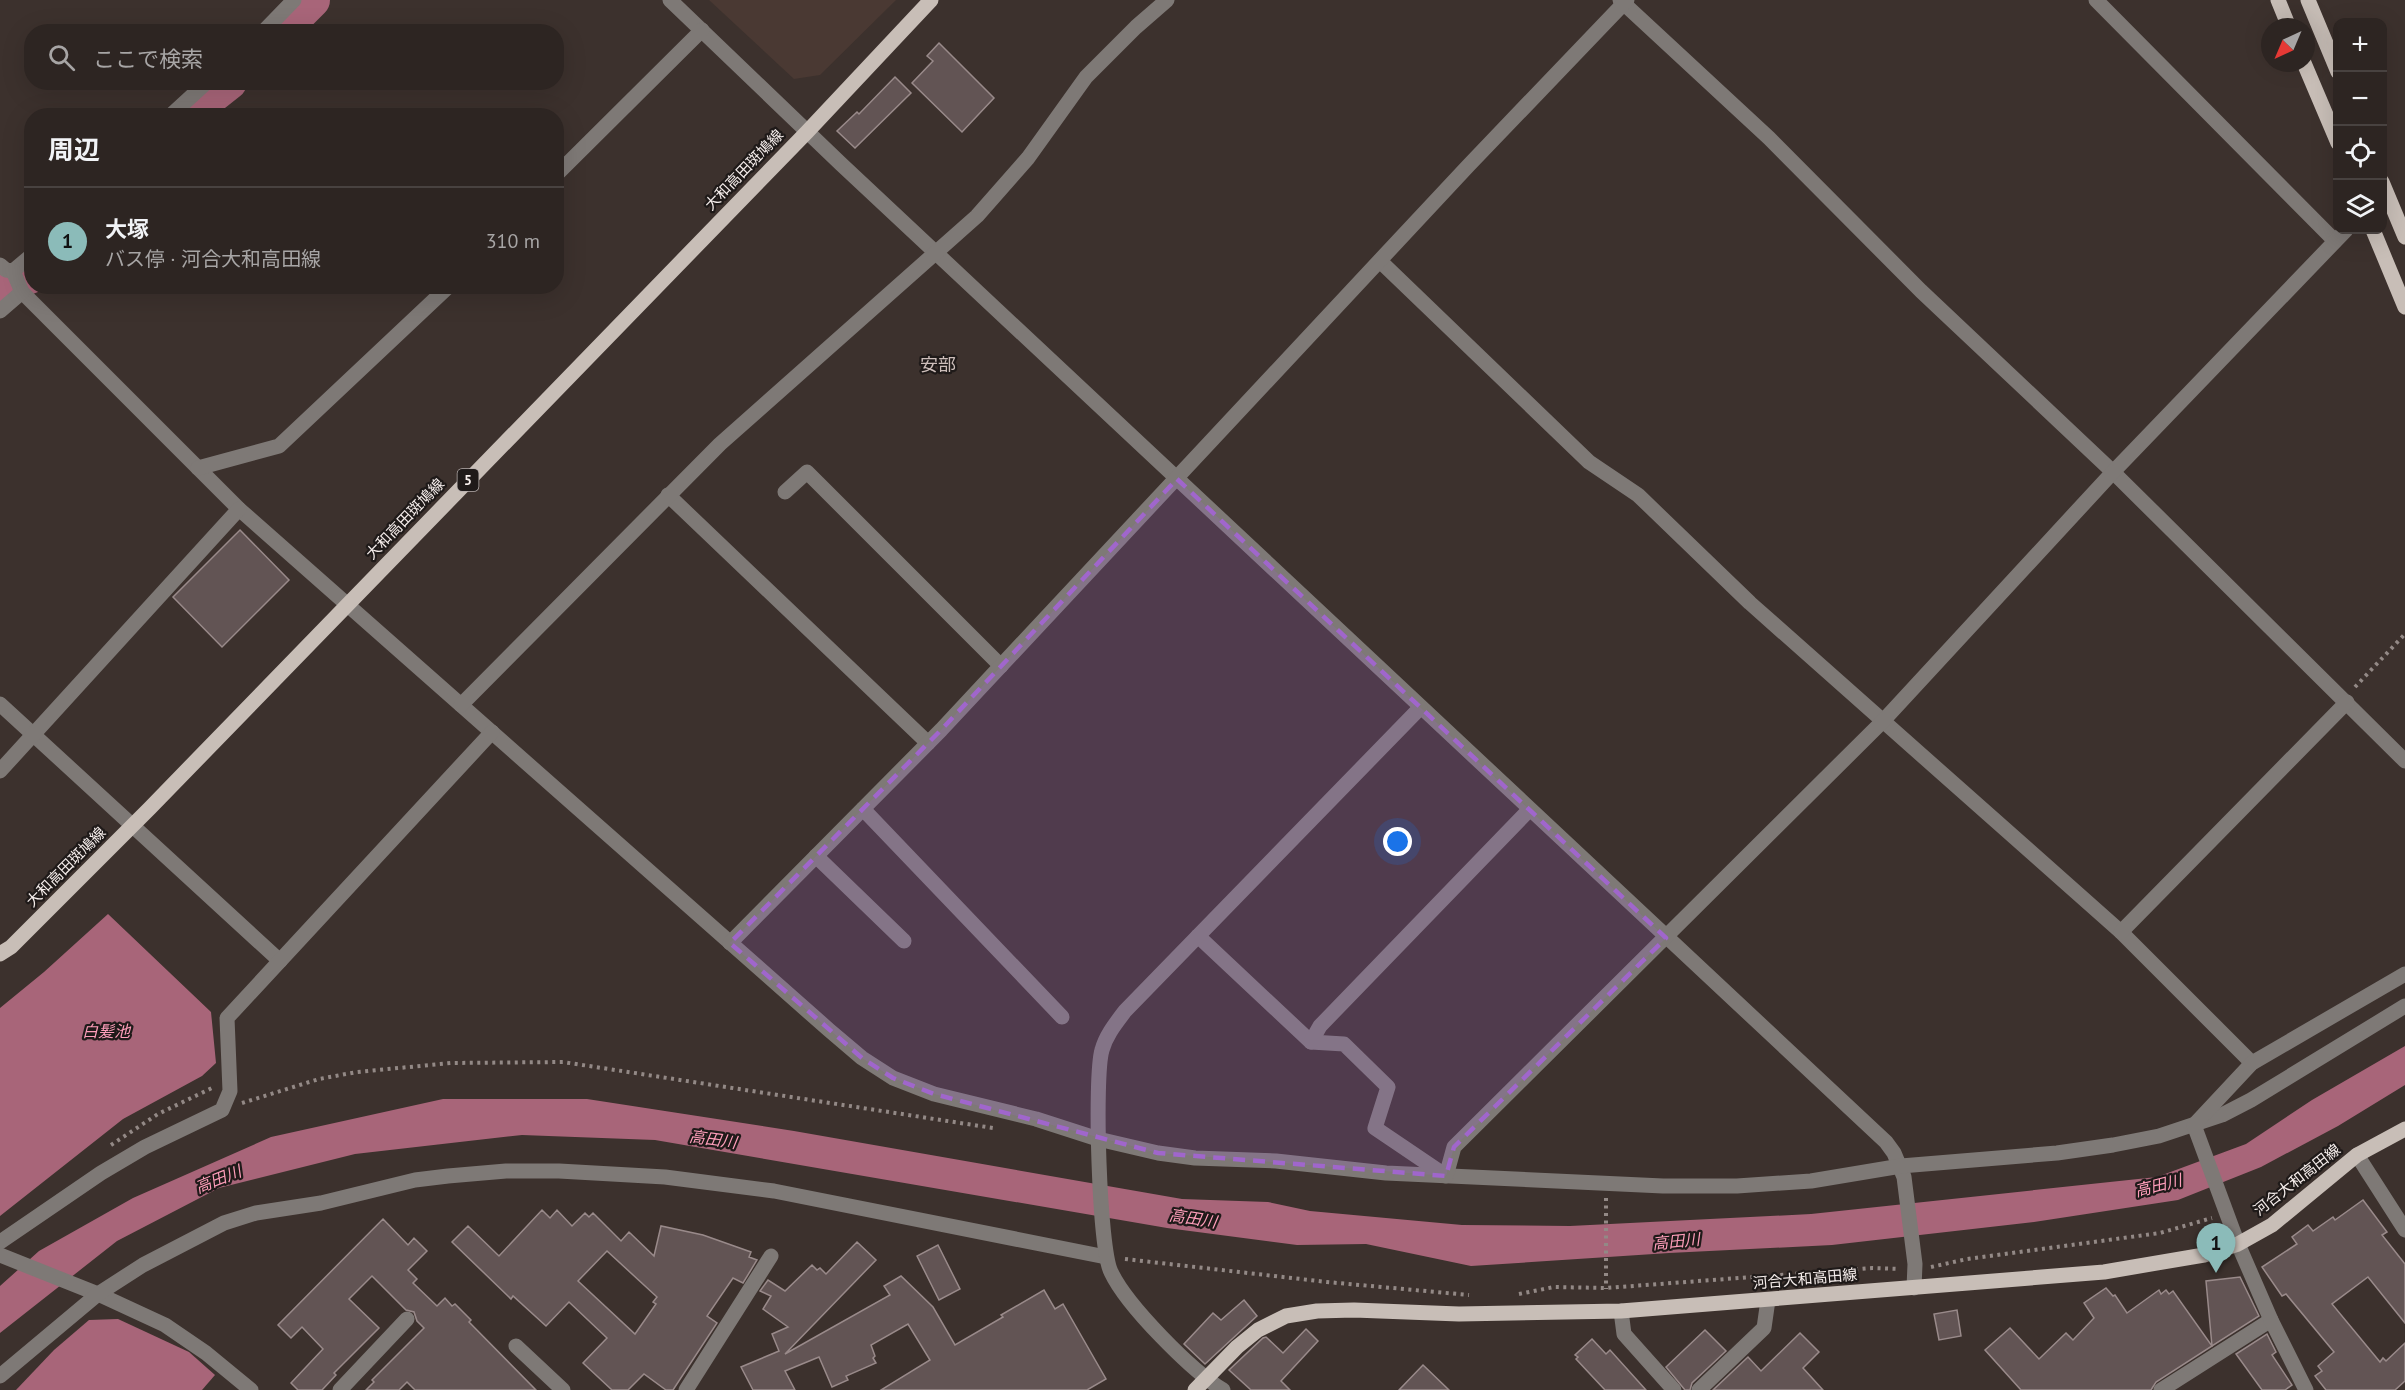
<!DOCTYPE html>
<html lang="ja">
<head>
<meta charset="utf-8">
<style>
	body { margin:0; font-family:"PT Sans","Noto Sans JP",sans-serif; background:#352d2a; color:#f1f3f6 }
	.controls { position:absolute; right:18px; top:18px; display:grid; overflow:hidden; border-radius:12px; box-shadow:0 6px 24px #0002 }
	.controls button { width:54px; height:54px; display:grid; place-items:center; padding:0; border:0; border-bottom:2px solid #484240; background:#2d2522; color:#f1f3f6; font:30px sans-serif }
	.compass { position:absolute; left:2261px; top:18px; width:54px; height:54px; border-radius:50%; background:#2d2522; box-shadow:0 6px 24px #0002; rotate:224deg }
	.you { position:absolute; left:1398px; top:842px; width:21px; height:21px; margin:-15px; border:4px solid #fff; border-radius:50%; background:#1a73e8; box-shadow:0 0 0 9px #1a73e833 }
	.badge { display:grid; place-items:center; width:39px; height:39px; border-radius:50%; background:#8bbbb9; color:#111; font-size:20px; font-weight:700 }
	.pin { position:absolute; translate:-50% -50px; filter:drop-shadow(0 2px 3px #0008) }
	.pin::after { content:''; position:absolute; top:32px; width:21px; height:18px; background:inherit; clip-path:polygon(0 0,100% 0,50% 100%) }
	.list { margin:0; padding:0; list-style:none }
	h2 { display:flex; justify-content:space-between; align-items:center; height:78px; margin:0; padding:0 24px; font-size:26px }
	h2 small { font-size:20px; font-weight:400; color:#a7a5a5 }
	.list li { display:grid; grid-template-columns:39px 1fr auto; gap:18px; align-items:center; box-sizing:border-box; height:108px; padding:0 24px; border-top:2px solid #484240 }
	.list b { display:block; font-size:22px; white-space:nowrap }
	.list p { margin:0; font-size:20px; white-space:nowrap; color:#a7a5a5 }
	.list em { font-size:20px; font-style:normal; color:#a7a5a5 }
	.icon { flex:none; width:33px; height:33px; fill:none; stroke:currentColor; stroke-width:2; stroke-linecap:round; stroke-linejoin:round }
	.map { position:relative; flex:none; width:2405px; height:1390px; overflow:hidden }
	.search { position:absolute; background:#2d2522; box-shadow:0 6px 24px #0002; left:24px; top:24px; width:540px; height:66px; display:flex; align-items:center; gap:15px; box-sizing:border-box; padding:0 21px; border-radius:24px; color:#a7a5a5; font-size:22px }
	.panel { position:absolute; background:#2d2522; box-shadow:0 6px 24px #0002; left:24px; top:108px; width:540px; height:186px; border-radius:24px }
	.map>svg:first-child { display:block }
	.built { fill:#4a3933 }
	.water { fill:#a86579 }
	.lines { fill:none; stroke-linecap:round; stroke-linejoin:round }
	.river { stroke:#a86579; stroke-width:36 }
	.building { fill:#625454; stroke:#998a8a; stroke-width:1.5; fill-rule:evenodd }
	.path { stroke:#938986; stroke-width:4; stroke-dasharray:3 4.5; stroke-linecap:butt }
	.minor { stroke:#7e7976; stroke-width:15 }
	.major { stroke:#c8beb7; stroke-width:15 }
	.marked { fill:#a066cc; fill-opacity:0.2; stroke:#a066cc; stroke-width:4.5; stroke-dasharray:12 8; stroke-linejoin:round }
	.labels { text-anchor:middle; stroke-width:4.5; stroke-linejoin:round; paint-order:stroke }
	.shield { fill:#1f1a19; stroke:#b6aead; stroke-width:1.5 }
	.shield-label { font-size:14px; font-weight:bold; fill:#f6eeec }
	.street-label { font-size:15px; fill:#f6eeec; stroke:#1f1a19 }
	.water-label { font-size:16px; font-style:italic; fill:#fe9eba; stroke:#1f1a19 }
	.quarter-label { font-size:18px; fill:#cdbeba; stroke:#1f1a19 }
</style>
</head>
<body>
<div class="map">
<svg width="2405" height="1390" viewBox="0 0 2405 1390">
	<rect width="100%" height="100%" fill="#3c312d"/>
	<path class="built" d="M709 0H896L820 75 794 79Z"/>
	<g class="water">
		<path d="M108 914 211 1012 216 1063 202 1076 123 1119 0 1216V1008L44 972Z"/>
		<path d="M2405 1046V1085L2338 1126 2261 1167 2178 1200 2034 1222 1832 1245 1669 1253 1471 1266 1366 1244 1297 1245 1167 1228 655 1140 522 1135 355 1154 219 1188 117 1241 0 1333V1286L39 1251 133 1198 271 1137 443 1099H587L794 1131 1182 1199 1268 1202 1310 1211 1462 1225 1570 1226 1811 1214 2157 1177 2246 1144 2312 1100Z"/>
		<path d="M118 1319 189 1352 215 1375 202 1390H16L54 1350 89 1320Z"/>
	</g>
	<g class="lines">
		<g class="river">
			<path d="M280 32 312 0"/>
			<path d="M186 116 229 82"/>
			<path d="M0 282 4 286 32 275"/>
		</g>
	</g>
	<g class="building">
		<path d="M939 43 994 98 962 132 912 83 933 61 927 56Z"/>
		<path d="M895 77 911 93 855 148 837 131 857 112 859 114Z"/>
		<path d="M240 530 289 580 222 647 173 597Z"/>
		<path d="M2363 1200 2387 1232 2382 1235 2405 1264V1323L2368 1277 2332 1304 2380 1362 2383 1358 2386 1361 2405 1343V1381L2395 1390H2326L2315 1376 2322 1371 2318 1366 2334 1352 2286 1294 2282 1296 2262 1267 2297 1244 2292 1237 2308 1225 2313 1231 2333 1217 2335 1220Z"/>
		<path d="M542 1210 550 1218 557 1210 572 1226 585 1213 589 1217 593 1213 621 1241 629 1232 654 1256 661 1226 703 1235 751 1252 749 1257 757 1260 743 1283 733 1278 707 1316 717 1323 673 1390H666L644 1374 628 1390H612L583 1363 607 1338 569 1302 546 1326 513 1296 511 1299 452 1242 468 1226 499 1256ZM607 1251 657 1297 653 1302 656 1304 635 1334 578 1281Z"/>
		<path d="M383 1219 408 1245 414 1238 427 1251 408 1270 417 1279 413 1283 437 1306 445 1298 452 1306 455 1304 471 1320 469 1322 536 1390H415L407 1382 399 1390H366L374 1382 372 1380 424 1328 417 1321 414 1312 406 1310 372 1276 349 1299 379 1328 334 1373 336 1375 322 1390H298L291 1383 323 1349 302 1327 291 1338 278 1325Z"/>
		<path d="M857 1242 876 1260 785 1354 890 1295 884 1286 901 1276 933 1307 955 1345 1003 1317 1001 1315 1044 1290 1055 1309 1063 1304 1106 1379 1087 1390H881L930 1360 908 1324 871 1345 875 1356 873 1358 876 1363 846 1376 848 1380 832 1387 819 1357 785 1371 795 1390H753L741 1367 779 1351 772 1334 788 1327 763 1309 771 1296 760 1291 768 1280 785 1291 812 1265 817 1270 820 1268 826 1274Z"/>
		<path d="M938 1245 960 1289 939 1300 917 1256Z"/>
		<path d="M2240 1277 2259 1316 2212 1346 2206 1281Z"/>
		<path d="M2106 1288 2113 1296 2115 1295 2127 1313 2159 1290 2161 1294 2166 1290 2169 1294 2173 1291 2212 1346 2156 1382 2151 1390H2021L1985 1350 2010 1328 2039 1359 2066 1333 2073 1340 2094 1318 2084 1303Z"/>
		<path d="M1244 1300 1257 1316 1205 1364 1184 1344 1213 1313 1221 1320Z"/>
		<path d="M1957 1310 1961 1336 1939 1340 1934 1314Z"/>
		<path d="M1306 1329 1318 1341 1281 1381 1290 1390H1251L1229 1370 1263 1338 1266 1337 1283 1353Z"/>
		<path d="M1705 1330 1726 1351 1692 1383 1690 1390H1685L1666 1367Z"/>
		<path d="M1800 1333 1819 1352 1803 1368 1823 1390H1713L1748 1357 1761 1371Z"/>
		<path d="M2267 1334 2276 1352 2272 1355 2292 1385 2285 1390H2262L2236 1354Z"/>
		<path d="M1592 1339 1606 1354 1610 1350 1646 1390H1605L1576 1359 1578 1357 1575 1355Z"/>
		<path d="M1423 1365 1449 1390H1399Z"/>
	</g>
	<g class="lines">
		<g class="path">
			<path d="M2355 687 2405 634"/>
			<path d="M242 1103 319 1079 357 1072 451 1063 563 1062 993 1128"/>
			<path d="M111 1145 158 1114 214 1087"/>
			<path d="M1606 1198V1289"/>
			<path d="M1125 1259 1327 1282 1469 1295"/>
			<path d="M1931 1267 1967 1259 2160 1233 2212 1218"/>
			<path d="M1519 1294 1554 1287 1606 1288 1872 1268 1900 1269"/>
		</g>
		<g class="minor">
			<path d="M670 0 841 164 1886 1142 1894 1153 1904 1177 1915 1264 1914 1288"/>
			<path d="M1620 0 1769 138 1921 291 2113 472 2405 761"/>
			<path d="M2096 0 2335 241"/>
			<path d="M263 32 294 0"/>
			<path d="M170 116 207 82"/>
			<path d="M556 175 702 30"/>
			<path d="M1380 261 1589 462 1638 495 1750 603 2121 932 2252 1063"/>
			<path d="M0 265 6 270 13 271 32 255"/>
			<path d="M13 271 22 292 239 509 829 1030 862 1058 893 1078 934 1094 1036 1119 1098 1139 1158 1153 1195 1158 1276 1161 1386 1173 1663 1186H1737L1811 1181 1901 1166 2057 1153 2113 1145 2159 1136 2222 1115 2251 1100 2405 1006"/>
			<path d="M0 311 22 292"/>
			<path d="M198 468 279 446 449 286"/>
			<path d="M785 492 807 472 1001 666"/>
			<path d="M668 495 928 743"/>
			<path d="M0 704 280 961"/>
			<path d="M461 705 720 444 977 216 1028 158 1086 77 1136 27 1167 0"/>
			<path d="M0 771 239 509"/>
			<path d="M863 809 1062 1017"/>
			<path d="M816 856 904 941"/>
			<path d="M2121 932 2347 702"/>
			<path d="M1198 936 1311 1042 1344 1044 1388 1087 1375 1128 1446 1176 1454 1147 1883 721 2113 472 2346 230"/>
			<path d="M730 943 941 730 1468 166 1627 0"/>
			<path d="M1311 1042 1320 1026 1529 810"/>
			<path d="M2357 1155 2405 1230"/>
			<path d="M0 1242 101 1173 145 1147 222 1110 230 1091 227 1018 492 732"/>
			<path d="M0 1255 98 1294 165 1325 206 1353 251 1390"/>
			<path d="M1621 1311 1624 1334 1674 1390"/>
			<path d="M516 1346 563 1390"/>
			<path d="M0 1376 98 1294 143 1265 224 1223 256 1213 321 1203 415 1180 448 1176 506 1171H559L665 1177 774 1191 1106 1257"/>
			<path d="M340 1390 407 1319"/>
			<path d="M686 1390 771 1256"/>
			<path d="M1223 1390C1192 1371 1127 1306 1111 1272 1099 1248 1094 1077 1102 1050 1106 1035 1116 1023 1125 1011L1420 708"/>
			<path d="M1699 1390 1764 1328 1768 1300"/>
			<path d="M2161 1390 2271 1320"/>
			<path d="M2306 1390 2271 1320 2238 1244 2194 1125 2252 1063 2405 974"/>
		</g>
		<g class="major">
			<path d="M2278 0 2289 27"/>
			<path d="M2308 0 2338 72"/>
			<path d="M2304 63 2338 143"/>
			<path d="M2382 182 2405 237"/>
			<path d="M2373 230 2405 307"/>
			<path d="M0 954 11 947 150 808 807 132 931 0"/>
			<path d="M1195 1390 1237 1347 1258 1330 1286 1316 1317 1311 1354 1310 1459 1314 1621 1311 2104 1272 2204 1255 2238 1244 2272 1225 2357 1155 2405 1129"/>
		</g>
	</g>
	<path class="marked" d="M1177 479 1666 938 1454 1147 1446 1176 1158 1153 934 1094 893 1078 862 1058 730 943 941 730Z"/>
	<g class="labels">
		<rect class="shield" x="457.5" y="469" width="21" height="22" rx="4.5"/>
		<g class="shield-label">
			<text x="468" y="485">5</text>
		</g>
		<g class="street-label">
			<text transform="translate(744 170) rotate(-46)" y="5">大和高田斑鳩線</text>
			<text transform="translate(405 519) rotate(-46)" y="5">大和高田斑鳩線</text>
			<text transform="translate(66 867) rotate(-45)" y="5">大和高田斑鳩線</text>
			<text transform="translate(2297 1180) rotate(-38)" y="5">河合大和高田線</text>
			<text transform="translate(1805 1279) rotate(-5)" y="5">河合大和高田線</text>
		</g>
		<g class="water-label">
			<text x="106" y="1037">白髪池</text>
			<text transform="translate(713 1139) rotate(8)" y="6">高田川</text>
			<text transform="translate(218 1179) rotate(-22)" y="6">高田川</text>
			<text transform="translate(2158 1185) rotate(-14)" y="6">高田川</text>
			<text transform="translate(1193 1218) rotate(9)" y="6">高田川</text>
			<text transform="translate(1676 1241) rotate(-6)" y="6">高田川</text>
		</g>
		<g class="quarter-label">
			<text x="938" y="371">安部</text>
		</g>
	</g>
</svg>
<div class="controls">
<button>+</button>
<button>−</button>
<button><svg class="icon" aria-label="locate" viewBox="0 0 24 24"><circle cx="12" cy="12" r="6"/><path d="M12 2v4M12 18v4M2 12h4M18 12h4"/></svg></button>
<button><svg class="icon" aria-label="layers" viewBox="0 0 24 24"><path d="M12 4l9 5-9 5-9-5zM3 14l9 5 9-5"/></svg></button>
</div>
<svg class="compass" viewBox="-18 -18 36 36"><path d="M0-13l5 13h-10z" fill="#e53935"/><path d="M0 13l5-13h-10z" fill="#a7a5a5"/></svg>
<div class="you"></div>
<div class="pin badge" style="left:2216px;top:1273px">1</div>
<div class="search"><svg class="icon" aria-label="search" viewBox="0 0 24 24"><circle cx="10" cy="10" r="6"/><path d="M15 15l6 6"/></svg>ここで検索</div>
<section class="panel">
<h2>周辺<small></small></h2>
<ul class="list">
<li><span class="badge">1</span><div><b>大塚</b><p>バス停 · 河合大和高田線</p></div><em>310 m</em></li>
</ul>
</section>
</div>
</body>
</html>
